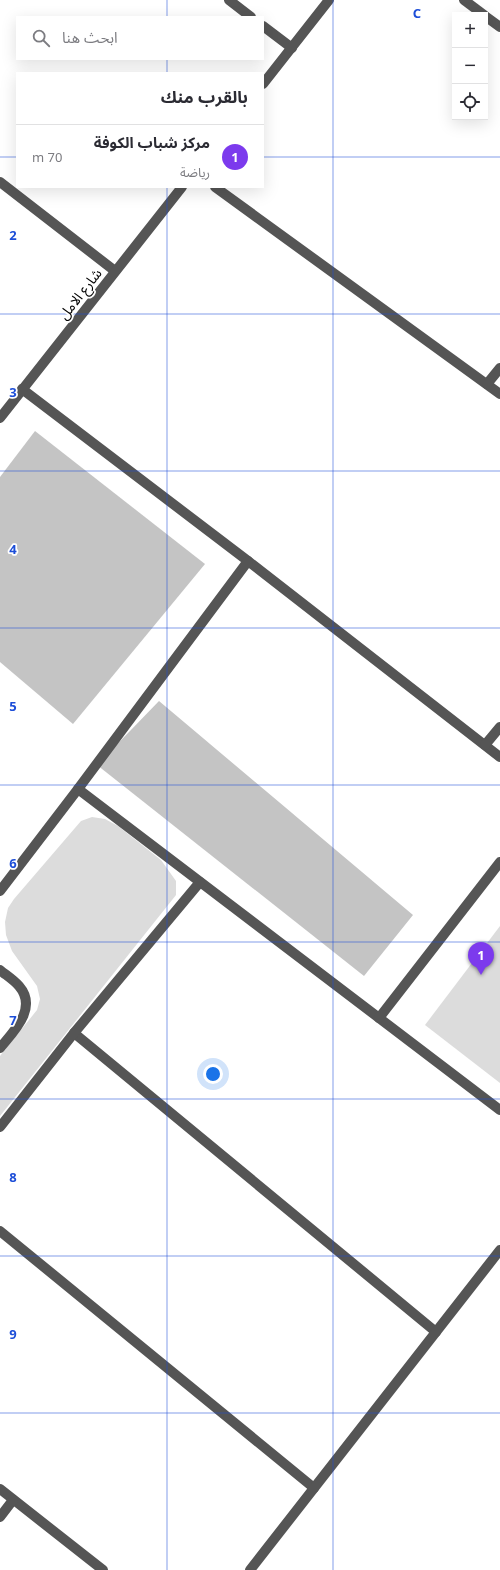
<!DOCTYPE html>
<html lang="ar">
<head>
<meta charset="utf-8">
<style>
	body { margin:0; font-family:"Noto Sans","Noto Sans Arabic",sans-serif; background:#f7f7f7; color:#2b2b33; direction:rtl }
	.controls { position:absolute; right:12px; top:12px; display:grid; overflow:hidden; border-radius:0px; box-shadow:0 4px 16px #0002 }
	.controls button { width:36px; height:36px; display:grid; place-items:center; padding:0; border:0; border-bottom:1px solid #e1e1e2; background:#fff; color:#2b2b33; font:20px sans-serif }
	.you { position:absolute; left:213px; top:1074px; width:14px; height:14px; margin:-10px; border:3px solid #fff; border-radius:50%; background:#1a73e8; box-shadow:0 0 0 6px #1a73e833 }
	.badge { display:grid; place-items:center; width:26px; height:26px; border-radius:50%; background:#7c3aed; color:#fff; font-size:13px; font-weight:700 }
	.pin { position:absolute; translate:-50% -33px; filter:drop-shadow(0 1px 2px #0008) }
	.pin::after { content:''; position:absolute; top:21px; width:14px; height:12px; background:inherit; clip-path:polygon(0 0,100% 0,50% 100%) }
	.list { margin:0; padding:0; list-style:none }
	h2 { display:flex; justify-content:space-between; align-items:center; height:52px; margin:0; padding:0 16px; font-size:17px }
	h2 small { font-size:13px; font-weight:400; color:#7c7c81 }
	.list li { display:grid; grid-template-columns:26px 1fr auto; gap:12px; align-items:center; box-sizing:border-box; height:64px; padding:0 16px; border-top:1px solid #e1e1e2 }
	.list b { display:block; font-size:15px; white-space:nowrap }
	.list p { margin:0; font-size:13px; white-space:nowrap; color:#7c7c81 }
	.list em { font-size:13px; font-style:normal; color:#7c7c81 }
	.icon { flex:none; width:22px; height:22px; fill:none; stroke:currentColor; stroke-width:2; stroke-linecap:round; stroke-linejoin:round }
	.map { position:relative; flex:none; width:500px; height:1570px; overflow:hidden; direction:ltr }
	.search { position:absolute; background:#fff; box-shadow:0 4px 16px #0002; left:16px; top:16px; width:248px; height:44px; display:flex; align-items:center; gap:10px; box-sizing:border-box; padding:0 14px; border-radius:0px; color:#7c7c81; font-size:15px }
	.panel { position:absolute; background:#fff; box-shadow:0 4px 16px #0002; left:16px; top:72px; width:248px; height:116px; border-radius:0px; direction:rtl }
	.map>svg:first-child { display:block }
	.green { fill:#dcdcdc }
	.building { fill:#c4c4c4 }
	.lines { fill:none; stroke-linecap:round; stroke-linejoin:round }
	.minor { stroke:#555; stroke-width:10 }
	.grid { fill:none; stroke:#1d4ed8; stroke-width:1; stroke-opacity:0.55 }
	.labels { text-anchor:middle; stroke-width:3.5; stroke-linejoin:round; paint-order:stroke }
	.street-label { font-size:14px; fill:#000; stroke:#fff }
	.grid-label { font-size:13px; text-anchor:middle; font-weight:bold; fill:#1d4ed8; stroke:#fff; stroke-width:3.5; stroke-linejoin:round; paint-order:stroke }
</style>
</head>
<body>
<div class="map">
<svg width="500" height="1570" viewBox="0 0 500 1570">
	<rect width="100%" height="100%" fill="#fff"/>
	<g class="green">
		<path d="M92 817 105 819 118 826 161 860 176 881V895L0 1116V1056L37 1010 40 999 37 986 12 951 6 935 5 922 8 908 14 899 81 821Z"/>
		<path d="M500 926V1083L425 1025Z"/>
	</g>
	<g class="building">
		<path d="M35 431 205 564 73 724 0 662V477Z"/>
		<path d="M159 701 413 915 364 976 97 765Z"/>
	</g>
	<g class="lines">
		<g class="minor">
			<path d="M229 0 251 17"/>
			<path d="M464 0 484 15"/>
			<path d="M485 16 500 27"/>
			<path d="M263 26 292 48"/>
			<path d="M263 84 329 0"/>
			<path d="M0 182 115 271"/>
			<path d="M215 187 500 394"/>
			<path d="M487 384 500 368"/>
			<path d="M22 389 248 561 500 757"/>
			<path d="M0 418 182 187"/>
			<path d="M485 745 500 727"/>
			<path d="M78 789 248 561"/>
			<path d="M0 891 78 789 500 1110"/>
			<path d="M0 970C6 975 14 980 19 986 38 1008 14 1031 0 1048"/>
			<path d="M379 1018 500 862"/>
			<path d="M74 1033 436 1332"/>
			<path d="M0 1127 74 1033 200 882"/>
			<path d="M0 1231 314 1488"/>
			<path d="M0 1489 103 1570"/>
			<path d="M0 1517 13 1500"/>
			<path d="M250 1570 500 1250"/>
		</g>
	</g>
	<path class="grid" d="M167 0V17M333 0V1570M167 59V73M0 157H17M263 157H500M167 187V1570M0 314H500M0 471H500M0 628H500M0 785H500M0 942H500M0 1099H500M0 1256H500M0 1413H500"/>
	<g class="labels">
		<g class="street-label">
			<text transform="translate(80 294) rotate(-52)" y="5">شارع الامل</text>
		</g>
	</g>
	<g class="grid-label">
		<text x="417" y="18">C</text>
		<text x="13" y="240">2</text>
		<text x="13" y="397">3</text>
		<text x="13" y="554">4</text>
		<text x="13" y="711">5</text>
		<text x="13" y="868">6</text>
		<text x="13" y="1025">7</text>
		<text x="13" y="1182">8</text>
		<text x="13" y="1339">9</text>
	</g>
</svg>
<div class="controls">
<button>+</button>
<button>−</button>
<button><svg class="icon" aria-label="locate" viewBox="0 0 24 24"><circle cx="12" cy="12" r="6"/><path d="M12 2v4M12 18v4M2 12h4M18 12h4"/></svg></button>
</div>
<div class="you"></div>
<div class="pin badge" style="left:481px;top:975px">1</div>
<div class="search"><svg class="icon" aria-label="search" viewBox="0 0 24 24"><circle cx="10" cy="10" r="6"/><path d="M15 15l6 6"/></svg>ابحث هنا</div>
<section class="panel">
<h2>بالقرب منك<small></small></h2>
<ul class="list">
<li><span class="badge">1</span><div><b>مركز شباب الكوفة</b><p>رياضة</p></div><em>70 m</em></li>
</ul>
</section>
</div>
</body>
</html>
